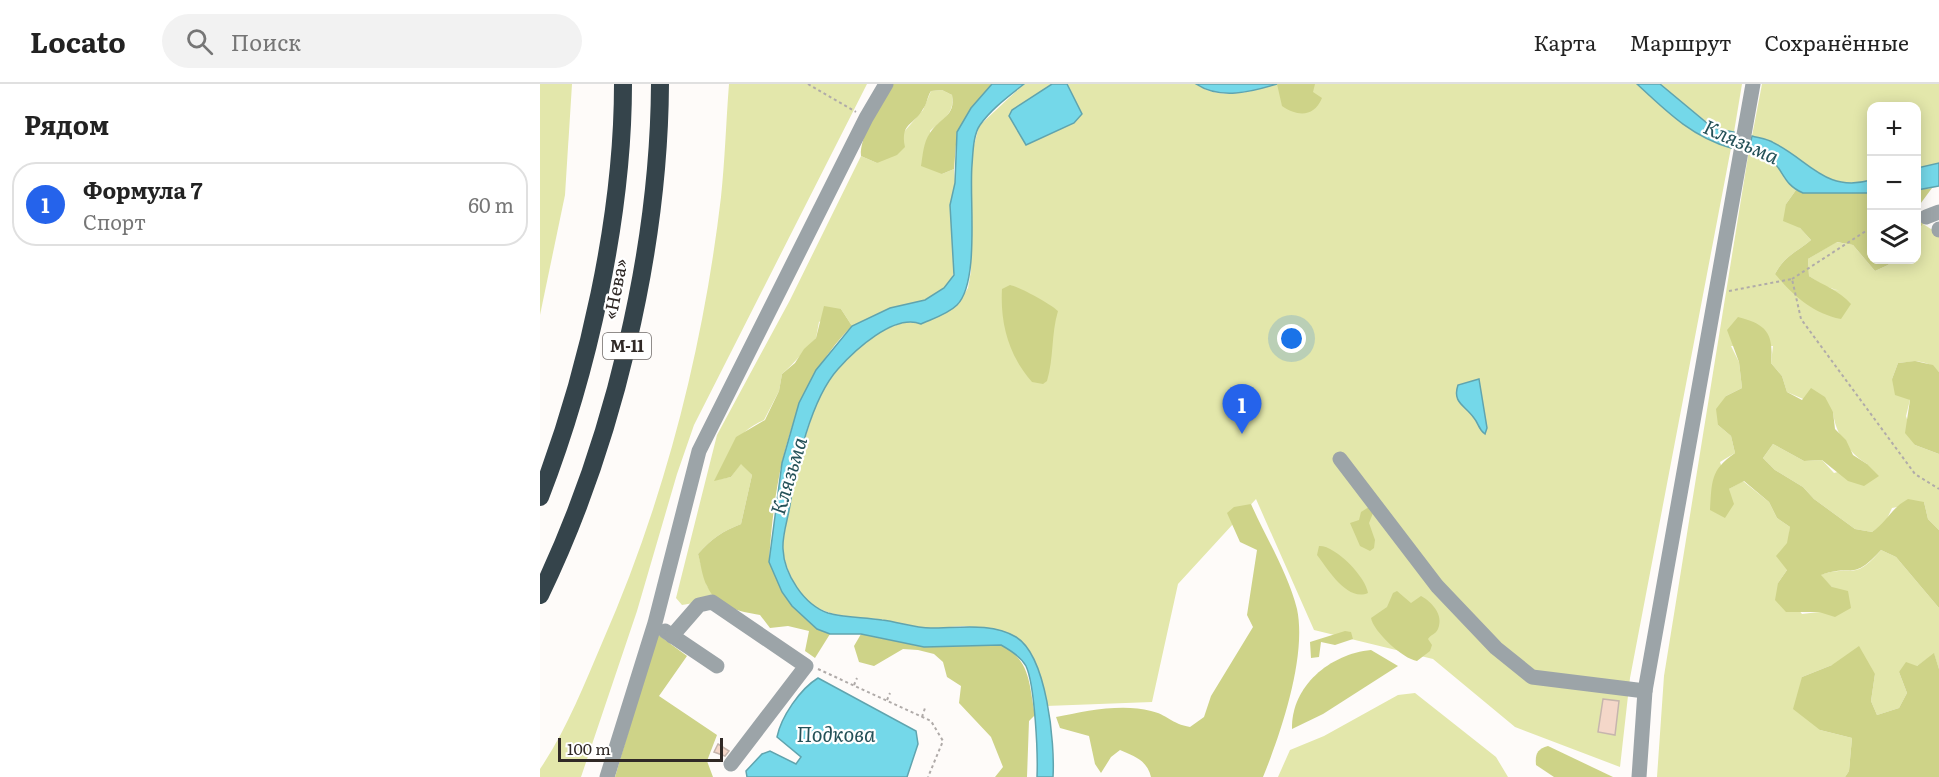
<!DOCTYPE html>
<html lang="ru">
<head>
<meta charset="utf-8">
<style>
	body { margin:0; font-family:Literata,serif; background:#f2f2f2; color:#222 }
	.controls { position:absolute; right:18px; top:18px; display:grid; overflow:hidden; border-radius:12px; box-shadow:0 3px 15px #0003 }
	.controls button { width:54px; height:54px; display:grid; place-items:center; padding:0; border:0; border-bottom:2px solid #e0e0e0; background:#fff; color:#222; font:30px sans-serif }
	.scale { position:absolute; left:18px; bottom:15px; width:165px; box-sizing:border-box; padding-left:6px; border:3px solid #302926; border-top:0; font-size:16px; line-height:21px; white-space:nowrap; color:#302926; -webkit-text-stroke:4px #fff; paint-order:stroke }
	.you { position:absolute; left:752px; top:255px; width:21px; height:21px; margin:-15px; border:4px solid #fff; border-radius:50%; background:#1a73e8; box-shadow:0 0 0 9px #1a73e833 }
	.badge { display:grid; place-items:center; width:39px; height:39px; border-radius:50%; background:#2563eb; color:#fff; font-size:20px; font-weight:700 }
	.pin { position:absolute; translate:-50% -50px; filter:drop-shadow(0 2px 3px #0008) }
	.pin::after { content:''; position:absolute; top:32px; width:21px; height:18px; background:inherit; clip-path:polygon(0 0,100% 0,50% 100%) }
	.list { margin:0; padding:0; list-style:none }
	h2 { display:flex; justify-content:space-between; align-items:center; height:78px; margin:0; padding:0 24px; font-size:26px }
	h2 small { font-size:20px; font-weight:400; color:#767676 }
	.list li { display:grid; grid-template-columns:39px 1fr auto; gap:18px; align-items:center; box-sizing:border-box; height:84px; margin:0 12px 12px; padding:0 12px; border:2px solid #e0e0e0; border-radius:24px }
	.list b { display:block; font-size:22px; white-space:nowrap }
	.list p { margin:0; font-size:20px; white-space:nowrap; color:#767676 }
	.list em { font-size:20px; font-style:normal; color:#767676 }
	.icon { flex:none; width:33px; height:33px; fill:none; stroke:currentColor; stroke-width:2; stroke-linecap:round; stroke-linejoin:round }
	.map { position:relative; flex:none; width:1399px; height:693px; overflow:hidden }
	header { display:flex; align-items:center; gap:36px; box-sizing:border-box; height:84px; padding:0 30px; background:#fff; border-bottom:2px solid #e0e0e0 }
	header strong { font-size:28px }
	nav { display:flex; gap:33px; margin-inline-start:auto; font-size:21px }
	.search { width:420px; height:54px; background:#f2f2f2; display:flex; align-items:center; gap:15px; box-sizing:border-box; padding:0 21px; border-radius:33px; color:#767676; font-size:22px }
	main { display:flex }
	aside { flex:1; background:#fff }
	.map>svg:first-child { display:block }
	.green { fill:#e3e7ab }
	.forest { fill:#ced388 }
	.water { fill:#74d8e9; stroke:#60a4ae; stroke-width:1.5 }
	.building { fill:#f4d7c9; stroke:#c6b5ad; stroke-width:1.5 }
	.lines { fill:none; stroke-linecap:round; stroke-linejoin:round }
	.path { stroke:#b0aba9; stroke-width:2; stroke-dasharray:3 3; stroke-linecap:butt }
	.minor { stroke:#9ca4a8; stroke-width:15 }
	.highway { stroke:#35444b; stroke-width:18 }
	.labels { text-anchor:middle; stroke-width:4.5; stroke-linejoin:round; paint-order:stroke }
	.shield { fill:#fff; stroke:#6e6967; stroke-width:1.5 }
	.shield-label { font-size:16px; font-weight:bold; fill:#302926 }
	.street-label { font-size:18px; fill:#302926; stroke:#fff }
	.water-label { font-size:20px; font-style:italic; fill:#245158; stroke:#fff }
</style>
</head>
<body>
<header>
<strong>Locato</strong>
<div class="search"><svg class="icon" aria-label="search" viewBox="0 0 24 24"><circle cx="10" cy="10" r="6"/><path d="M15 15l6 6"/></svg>Поиск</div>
<nav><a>Карта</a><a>Маршрут</a><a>Сохранённые</a></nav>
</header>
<main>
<aside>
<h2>Рядом<small></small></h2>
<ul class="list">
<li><span class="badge">1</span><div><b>Формула 7</b><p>Спорт</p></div><em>60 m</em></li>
</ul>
</aside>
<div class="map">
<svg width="1399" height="693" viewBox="0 0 1399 693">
	<rect width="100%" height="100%" fill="#fefbf9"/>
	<g class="green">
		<path d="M0 0H32L25 111 0 231Z"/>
		<path d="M189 0H327L154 341 137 390 97 527 41 693H0V685C26 647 44 601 62 559 124 418 163 266 181 113 185 76 186 38 189 0Z"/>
		<path d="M484 0H656C680 17 710 8 737 0H1097C1126 27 1152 53 1191 64L1090 594 1080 683 975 643 893 575 774 546 716 415 638 500 612 618 506 622 501 597 461 546C449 545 436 543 424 542 409 542 394 546 379 544 367 542 355 538 344 536 319 532 295 535 273 521 258 510 245 485 243 466 241 437 269 330 284 304 299 279 350 228 381 240L417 221 428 204 431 187 429 106 433 65 439 42Z"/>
		<path d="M1120 0H1202L1194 48 1174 44Z"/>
		<path d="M1222 0H1399V79L1377 84 1376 22H1332L1331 96C1285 109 1269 76 1234 59 1228 55 1219 54 1212 52Z"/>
		<path d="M402 6 412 11C415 30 403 35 390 47L402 90 414 85 415 99 410 121 415 185 411 196 404 204 385 216 350 224 312 242 301 225 279 238 276 254C264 266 255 279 242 290L239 307 224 336C191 351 192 369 175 396L191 393 201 379 212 391 201 440C183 447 171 455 158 470L167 502 177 515 142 521 136 514 177 351 250 216 321 72 337 79 383 26 391 7Z"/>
		<path d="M1209 66 1238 79 1244 94 1256 106 1246 120 1260 144 1271 156C1256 169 1245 171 1235 190L1300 207 1284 202 1269 192 1268 175 1296 158 1313 161 1335 187 1348 181 1353 176H1376L1377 148 1383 140 1399 150V288C1388 275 1374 277 1358 279L1352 295 1370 316 1366 332 1375 361 1399 370V446L1388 435 1384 418 1352 424 1345 439 1332 448 1315 445 1274 415 1263 403 1235 386 1223 374 1233 360 1264 377 1282 376 1294 389 1327 380C1309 369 1295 349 1293 328L1247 308 1242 292 1231 279 1233 262H1191L1199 278 1202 304 1186 312 1178 341 1191 352 1195 369 1180 378 1189 405 1203 397 1229 418 1237 434 1250 443 1247 486 1238 499 1262 530 1279 528 1292 503 1280 491C1312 480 1313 499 1341 466L1356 473 1399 524V585L1394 570 1377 582 1359 588 1367 609 1359 624 1337 631 1331 617 1335 590 1292 581 1262 593 1280 646 1312 654 1309 687 1305 693H1117L1124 592Z"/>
		<path d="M875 609 956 673 968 693H738L750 666 784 652 858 611Z"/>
	</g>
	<g class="forest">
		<path d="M352 0H452L417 48 414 85 402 90 381 82C383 71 383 59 390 49 400 33 416 33 412 11L402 6 391 7C387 13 387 20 383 25 374 42 360 38 365 63L357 71 337 79 321 72C319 52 342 18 352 0Z"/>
		<path d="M737 0H775L773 8 782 14C774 33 758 33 742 22Z"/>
		<path d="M1392 104 1378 123 1383 140 1377 148V106Z"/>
		<path d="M1256 106 1263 109H1331L1332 176H1353L1348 181 1335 187 1313 161 1297 158 1268 175 1269 192C1284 202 1299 206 1311 220L1301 235C1272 229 1254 212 1235 190 1245 171 1256 169 1271 156L1260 144 1243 137 1246 120Z"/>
		<path d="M470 201C480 203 511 220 518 227 511 250 514 274 507 297L503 300 492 298C469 272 460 240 462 205Z"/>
		<path d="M284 222 301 225 312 242C250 303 234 395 229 478L277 545 290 550 275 574 265 567 269 547 248 542 230 544 220 531C199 527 177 524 167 502 162 493 161 480 158 470 171 455 183 447 201 440L212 391 201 380 191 393 174 397 196 353 225 336 239 307 242 290 255 279 264 265 276 254Z"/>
		<path d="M1198 233C1226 240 1234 249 1231 279L1242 292 1247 308 1262 316 1271 304 1285 313 1293 328 1295 345 1306 356 1313 371 1327 380 1339 392 1324 402 1308 397 1282 376 1264 377 1233 360 1223 374 1235 386 1263 403 1274 415 1315 445 1332 448C1348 437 1350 425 1368 415L1384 418 1388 435 1399 446V524L1356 473 1341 466C1311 499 1313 479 1281 491L1292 503 1308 507 1311 524 1295 533 1279 528H1246L1235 516 1238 499 1247 486 1236 472 1247 459 1250 443 1237 434 1229 418 1204 397 1189 405 1194 420 1185 434 1170 426C1172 398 1170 386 1195 369L1191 352 1178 341 1176 325 1186 312 1202 304 1199 278 1187 246Z"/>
		<path d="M1375 277 1393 281 1399 288V370L1375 361 1365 349 1370 316 1355 311 1352 295 1358 279Z"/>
		<path d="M711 420C726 454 748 489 757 525 767 572 741 649 723 693H611C607 676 594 672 580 666L571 673 561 689 555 680 549 652 520 644 516 633C545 627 582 619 611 627 626 630 632 640 650 643L664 633 671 612 713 543 707 531 717 466 700 458 687 429 694 423Z"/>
		<path d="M829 423 833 429 829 439 835 456 834 464 830 467 820 462 810 439 819 436 821 428Z"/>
		<path d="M779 462C795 461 826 493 828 509 807 518 788 485 777 471Z"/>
		<path d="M857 507 871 519 881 512C892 518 904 531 898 545 895 551 891 550 888 555L892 561 890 567 877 577C863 575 833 547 831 534L847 523 853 509Z"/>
		<path d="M805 547 811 548 813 555 795 561 781 558 779 573 771 574 770 558Z"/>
		<path d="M117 550 147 572 119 612 177 651 167 677 173 693H75Z"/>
		<path d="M321 550 384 563 462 561C491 577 489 601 495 631L489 637 487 693H455L463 683 451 653 419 619 421 602 407 593 403 578 394 570 378 566 363 565 334 582 319 578 314 562Z"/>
		<path d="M1319 562 1335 590 1331 617 1337 631 1359 624 1367 609 1359 588 1366 578 1377 582 1394 569 1399 585V693H1305L1309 687 1312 654 1280 646 1253 625 1262 593 1292 581Z"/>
		<path d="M831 566 858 582 783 630 752 645C751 602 790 570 831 566Z"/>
		<path d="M1008 662 1073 693H1014L996 681C995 670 997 665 1008 662Z"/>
	</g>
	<g class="water">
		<path d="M452 0H484C469 12 451 25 440 41 433 51 433 69 432 81 429 115 440 198 417 221 408 230 392 235 381 240 354 229 314 267 298 285 271 315 256 381 250 421 248 435 242 451 243 465 244 490 264 521 288 529 306 534 324 533 342 536 359 538 374 544 391 544 418 544 452 538 476 553 507 572 515 659 513 693H497C498 670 495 601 486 582 481 573 470 566 461 561L384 563 321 550H290L277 545 252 522 242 508 229 478 242 379 259 319 276 286 312 242 350 224 385 216 404 204 414 191 410 121 415 99 417 48 431 24Z"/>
		<path d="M512 0H527L542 30 534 39 486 61 469 32 472 26Z"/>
		<path d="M656 0H737C711 8 680 16 656 0Z"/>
		<path d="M1097 0H1120L1173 44 1194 48 1191 64C1152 53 1126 27 1097 0Z"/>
		<path d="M1212 52C1219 54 1228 55 1234 59 1269 76 1285 109 1331 96V109H1263C1235 97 1248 75 1209 66Z"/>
		<path d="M1399 79V102L1377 106V84Z"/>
		<path d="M939 295 947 344 945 350C938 345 939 340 934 334 925 321 912 319 918 301Z"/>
		<path d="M278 594 376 647 378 660 367 693H207L206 687 222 670 230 667 256 680 261 673 237 653C241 633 260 605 278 594Z"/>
	</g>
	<g class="building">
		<path d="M1063 615 1079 617 1075 651 1058 648Z"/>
		<path d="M178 660 189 667 185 672 174 668Z"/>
	</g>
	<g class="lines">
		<g class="path">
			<path d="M268 0 316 28"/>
			<path d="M1252 195 1332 143"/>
			<path d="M1189 207 1252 195 1261 235 1375 390 1399 405"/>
			<path d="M278 585 391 637 403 657 388 693"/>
			<path d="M314 601 317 594"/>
			<path d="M347 616 350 609"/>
			<path d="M382 633 385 624"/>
		</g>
		<g class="minor">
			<path d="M1386 133 1399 128"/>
			<path d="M1399 145V146"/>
			<path d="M800 375 897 502 956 564 992 593 1105 607"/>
			<path d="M125 547 177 582"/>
			<path d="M132 552 159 521 172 518 266 582 191 680"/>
			<path d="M67 693 115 539 159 367 326 34 346 0"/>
			<path d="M1099 693 1105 607 1213 0"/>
		</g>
		<g class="highway">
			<path d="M0 413C48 289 83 133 83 0"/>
			<path d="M0 511C73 360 119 167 120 0"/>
		</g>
	</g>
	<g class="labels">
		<rect class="shield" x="63" y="249" width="48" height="26" rx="4.5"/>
		<g class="shield-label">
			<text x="87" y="268">М-11</text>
		</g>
		<g class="street-label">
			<text transform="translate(76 205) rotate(-79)" y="6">«Нева»</text>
		</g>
		<g class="water-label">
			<text transform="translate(1201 58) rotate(24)" y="7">Клязьма</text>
			<text transform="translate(249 392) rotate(-73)" y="7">Клязьма</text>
			<text x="296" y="658">Подкова</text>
		</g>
	</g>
</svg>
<div class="controls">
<button>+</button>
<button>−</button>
<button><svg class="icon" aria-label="layers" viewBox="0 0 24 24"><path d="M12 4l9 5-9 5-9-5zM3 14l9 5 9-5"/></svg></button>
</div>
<div class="scale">100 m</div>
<div class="you"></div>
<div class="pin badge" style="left:702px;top:350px">1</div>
</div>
</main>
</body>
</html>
